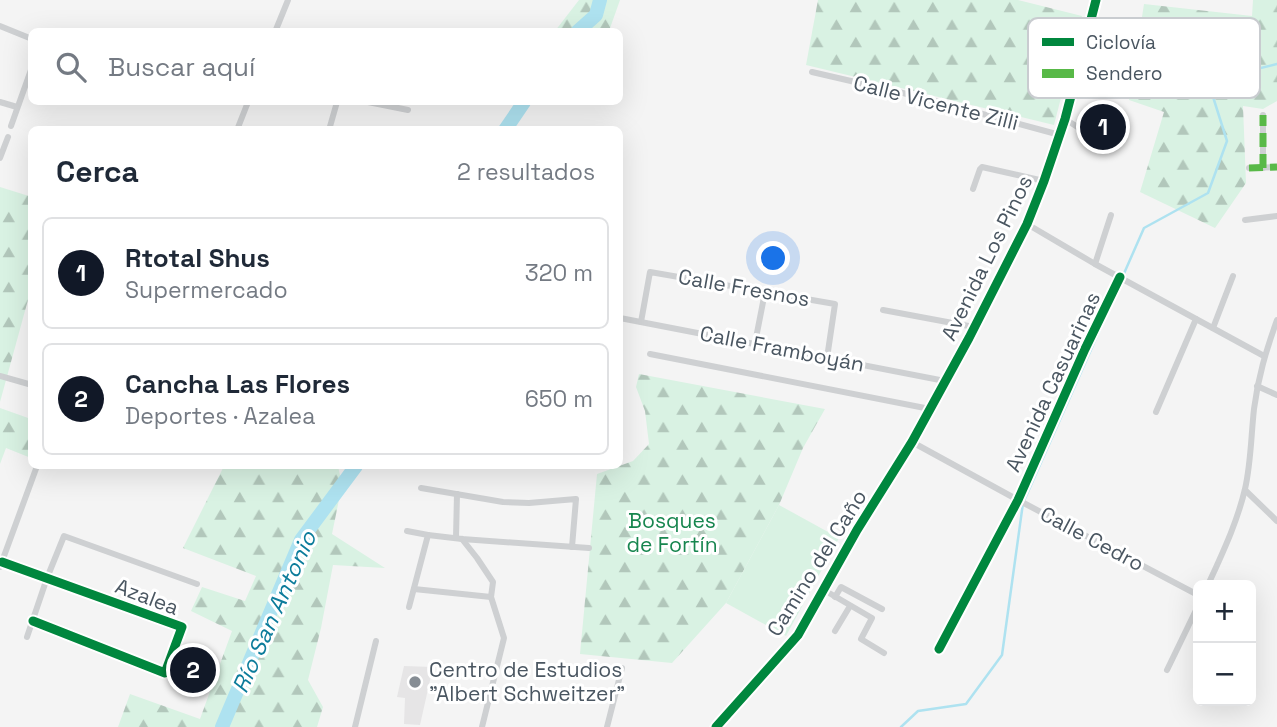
<!DOCTYPE html>
<html lang="es">
<head>
<meta charset="utf-8">
<style>
	body { margin:0; font-family:"Space Grotesk",sans-serif; background:#f2f2f3; color:#1f2937 }
	.controls { position:absolute; right:21px; bottom:21px; display:grid; overflow:hidden; border-radius:10px; box-shadow:0 7px 28px #0002 }
	.controls button { width:63px; height:63px; display:grid; place-items:center; padding:0; border:0; border-bottom:2px solid #e0e1e3; background:#fff; color:#1f2937; font:35px sans-serif }
	.you { position:absolute; left:774px; top:259px; width:24px; height:24px; margin:-18px; border:5px solid #fff; border-radius:50%; background:#1a73e8; box-shadow:0 0 0 10px #1a73e833 }
	.badge { display:grid; place-items:center; width:46px; height:46px; border-radius:50%; background:#111827; color:#fff; font-size:23px; font-weight:700 }
	.pin { position:absolute; translate:-50% -50%; border:4px solid #fff; box-shadow:0 2px 7px #0006 }
	.list { margin:0; padding:0; list-style:none }
	h2 { display:flex; justify-content:space-between; align-items:center; height:91px; margin:0; padding:0 28px; font-size:30px }
	h2 small { font-size:23px; font-weight:400; color:#747a83 }
	.list li { display:grid; grid-template-columns:46px 1fr auto; gap:21px; align-items:center; box-sizing:border-box; height:112px; margin:0 14px 14px; padding:0 14px; border:2px solid #e0e1e3; border-radius:10px }
	.list b { display:block; font-size:26px; white-space:nowrap }
	.list p { margin:0; font-size:23px; white-space:nowrap; color:#747a83 }
	.list em { font-size:23px; font-style:normal; color:#747a83 }
	.icon { flex:none; width:38px; height:38px; fill:none; stroke:currentColor; stroke-width:2; stroke-linecap:round; stroke-linejoin:round }
	.map { position:relative; flex:none; width:1277px; height:727px; overflow:hidden }
	.search { position:absolute; background:#fff; box-shadow:0 7px 28px #0002; left:28px; top:28px; width:595px; height:77px; display:flex; align-items:center; gap:18px; box-sizing:border-box; padding:0 24px; border-radius:10px; color:#747a83; font-size:26px }
	.panel { position:absolute; background:#fff; box-shadow:0 7px 28px #0002; left:28px; top:126px; width:595px; height:343px; border-radius:10px }
	.map>svg:first-child { display:block }
	.education { fill:#e6e5e6 }
	.forest { fill:url(#forest-firs) }
	.pitch { fill:#d9f2e3 }
	.lines { fill:none; stroke-linecap:round; stroke-linejoin:round }
	.stream { stroke:#aee2f0; stroke-width:2.5 }
	.river { stroke:#aee2f0; stroke-width:14 }
	.minor { stroke:#ced0d2; stroke-width:6 }
	.quiet { stroke:#58b947; stroke-width:7; stroke-dasharray:14 7; stroke-linecap:butt }
	.cycleway-casing { stroke:#fff; stroke-width:13 }
	.cycleway { stroke:#00873e; stroke-width:9 }
	.poi-dot { fill:#868d94; stroke:#fff; stroke-width:2.5 }
	.labels { text-anchor:middle; stroke-width:6; stroke-linejoin:round; paint-order:stroke }
	.street-label { font-size:21px; fill:#4a5661; stroke:#fff }
	.park-label { font-size:21px; fill:#17864f; stroke:#fff }
	.poi-label { font-size:21px; fill:#4a5661; stroke:#fff; text-anchor:start }
	.water-label { font-size:23px; font-style:italic; fill:#0c7c9b; stroke:#fff }
	.key { fill:#fff; stroke:#c9ccd0; stroke-width:2 }
	.key-label { font-size:19px; fill:#4a5661 }
</style>
</head>
<body>
<div class="map">
<svg width="1277" height="727" viewBox="0 0 1277 727">
	<defs>
		<pattern id="forest-firs" width="22" height="20" patternUnits="userSpaceOnUse" patternTransform="scale(1.75)"><rect width="22" height="20" fill="#d9f2e3"/><path d="M5 1l3.5 6h-7zM16 11l3.5 6h-7z" fill="#b2c7bb"/></pattern>
	</defs>
	<rect width="100%" height="100%" fill="#f4f4f4"/>
	<path class="education" d="M404 666 433 667 420 725 404 724 405 698 397 697Z"/>
	<g class="forest">
		<path d="M579 0H620L609 31H555Z"/>
		<path d="M818 0H1018L1082 16 1054 125 806 65Z"/>
		<path d="M1253 0H1277V101L1263 109 1243 106 1246 183 1215 228 1140 192 1164 112 1129 100 1144 4 1252 16Z"/>
		<path d="M0 187 32 197 31 289 0 402Z"/>
		<path d="M639 374 825 409 803 448 779 505 726 603 672 663 580 654 597 474 633 461 649 444 645 411 636 387Z"/>
		<path d="M0 408 31 419V458L6 448 0 464Z"/>
		<path d="M224 466H338L342 485 332 534 385 568 333 565 321 628 308 680 323 707 317 727H118L130 694 200 719 232 631 191 611 202 587 245 601 256 576 183 548Z"/>
	</g>
	<g class="pitch">
		<path d="M779 505 839 538 786 636 726 603Z"/>
		<path d="M189 654 206 659 197 686 181 681Z"/>
	</g>
	<g class="lines">
		<g class="stream">
			<path d="M1122 278 1144 228 1208 193 1227 141 1208 81 1277 64"/>
			<path d="M901 727 918 711 966 704 1002 655 1023 503 1117 291"/>
		</g>
		<g class="river">
			<path d="M577 32 596 15 600 0"/>
			<path d="M505 130 524 102"/>
			<path d="M222 727 301 540 356 466"/>
		</g>
		<g class="minor">
			<path d="M0 26 32 39"/>
			<path d="M275 32 288 0"/>
			<path d="M812 72 920 97 1060 135"/>
			<path d="M0 102 17 107"/>
			<path d="M368 102 408 110"/>
			<path d="M1065 119 1107 146"/>
			<path d="M11 126 32 67"/>
			<path d="M237 130 248 102"/>
			<path d="M329 130 337 102"/>
			<path d="M0 158 8 137"/>
			<path d="M1249 168 1277 167"/>
			<path d="M1263 168V115"/>
			<path d="M973 189 980 169 982 167 1044 181"/>
			<path d="M1245 220 1277 216"/>
			<path d="M1027 224 1095 264 1264 356"/>
			<path d="M1095 264 1111 215"/>
			<path d="M883 310 974 327"/>
			<path d="M620 318 945 381"/>
			<path d="M641 322 650 272 835 304 827 358"/>
			<path d="M1213 328 1233 276"/>
			<path d="M755 343 765 292"/>
			<path d="M650 354 930 409"/>
			<path d="M0 376 32 385"/>
			<path d="M1257 386 1277 395"/>
			<path d="M1156 412 1196 319"/>
			<path d="M912 442 1018 500 1198 595"/>
			<path d="M421 488 503 502 529 503 576 499 572 547"/>
			<path d="M1245 490 1277 521"/>
			<path d="M407 531 428 535 409 607"/>
			<path d="M428 535 462 539 589 548"/>
			<path d="M456 538 457 494"/>
			<path d="M462 539 477 558 493 582 491 597 504 638 482 727"/>
			<path d="M2 562 182 627 165 673 33 621"/>
			<path d="M0 567 37 466"/>
			<path d="M1208 585C1222 554 1237 523 1245 489 1251 463 1251 436 1254 409 1258 377 1266 351 1277 320"/>
			<path d="M414 589 491 597"/>
			<path d="M824 590 872 618 861 639 884 653"/>
			<path d="M835 597 841 587 882 609"/>
			<path d="M835 631 850 606"/>
			<path d="M27 637 47 578 64 536 197 584"/>
			<path d="M939 649 1018 500 1085 349 1120 277"/>
			<path d="M1167 670 1198 606"/>
			<path d="M355 727 376 641"/>
			<path d="M607 727 622 668"/>
			<path d="M716 727 798 635 857 530 912 442 969 338 1027 224 1044 181 1065 119 1096 0"/>
		</g>
		<g class="quiet">
			<path d="M1249 168 1277 167"/>
			<path d="M1263 168V115"/>
		</g>
		<defs>
			<g id="cycleway">
				<path d="M2 562 182 627 165 673 33 621"/>
				<path d="M939 649 1018 500 1085 349 1120 277"/>
				<path d="M716 727 798 635 857 530 912 442 969 338 1027 224 1044 181 1065 119 1096 0"/>
			</g>
		</defs>
		<use href="#cycleway" class="cycleway-casing"/>
		<use href="#cycleway" class="cycleway"/>
	</g>
	<circle class="poi-dot" cx="415" cy="682" r="7"/>
	<g class="labels">
		<g class="street-label">
			<text transform="translate(936 103) rotate(14)" y="7">Calle Vicente Zilli</text>
			<text transform="translate(987 258) rotate(-64)" y="7">Avenida Los Pinos</text>
			<text transform="translate(744 288) rotate(10)" y="7">Calle Fresnos</text>
			<text transform="translate(782 349) rotate(11)" y="7">Calle Framboyán</text>
			<text transform="translate(1053 382) rotate(-65)" y="7">Avenida Casuarinas</text>
			<text transform="translate(1092 539) rotate(28)" y="7">Calle Cedro</text>
			<text transform="translate(817 563) rotate(-58)" y="7">Camino del Caño</text>
			<text transform="translate(147 597) rotate(21)" y="7">Azalea</text>
		</g>
		<g class="park-label">
			<text x="672" y="528">Bosques<tspan x="672" dy="24">de Fortín</tspan></text>
		</g>
		<g class="poi-label">
			<text x="429" y="677">Centro de Estudios<tspan x="429" dy="24">"Albert Schweitzer"</tspan></text>
		</g>
		<g class="water-label">
			<text transform="translate(274 612) rotate(-66)" y="8">Río San Antonio</text>
		</g>
	</g>
	<rect x="1028" y="18" width="232" height="80" rx="10" class="key"/>
	<rect x="1042" y="38" width="32" height="8" fill="#00873e"/>
	<rect x="1042" y="69" width="32" height="9" fill="#58b947"/>
	<g class="key-label">
		<text x="1086" y="49">Ciclovía</text>
		<text x="1086" y="80">Sendero</text>
	</g>
</svg>
<div class="controls">
<button>+</button>
<button>−</button>
</div>
<div class="you"></div>
<div class="pin badge" style="left:1103px;top:127px">1</div>
<div class="pin badge" style="left:193px;top:670px">2</div>
<div class="search"><svg class="icon" aria-label="search" viewBox="0 0 24 24"><circle cx="10" cy="10" r="6"/><path d="M15 15l6 6"/></svg>Buscar aquí</div>
<section class="panel">
<h2>Cerca<small>2 resultados</small></h2>
<ul class="list">
<li><span class="badge">1</span><div><b>Rtotal Shus</b><p>Supermercado</p></div><em>320 m</em></li>
<li><span class="badge">2</span><div><b>Cancha Las Flores</b><p>Deportes · Azalea</p></div><em>650 m</em></li>
</ul>
</section>
</div>
</body>
</html>
